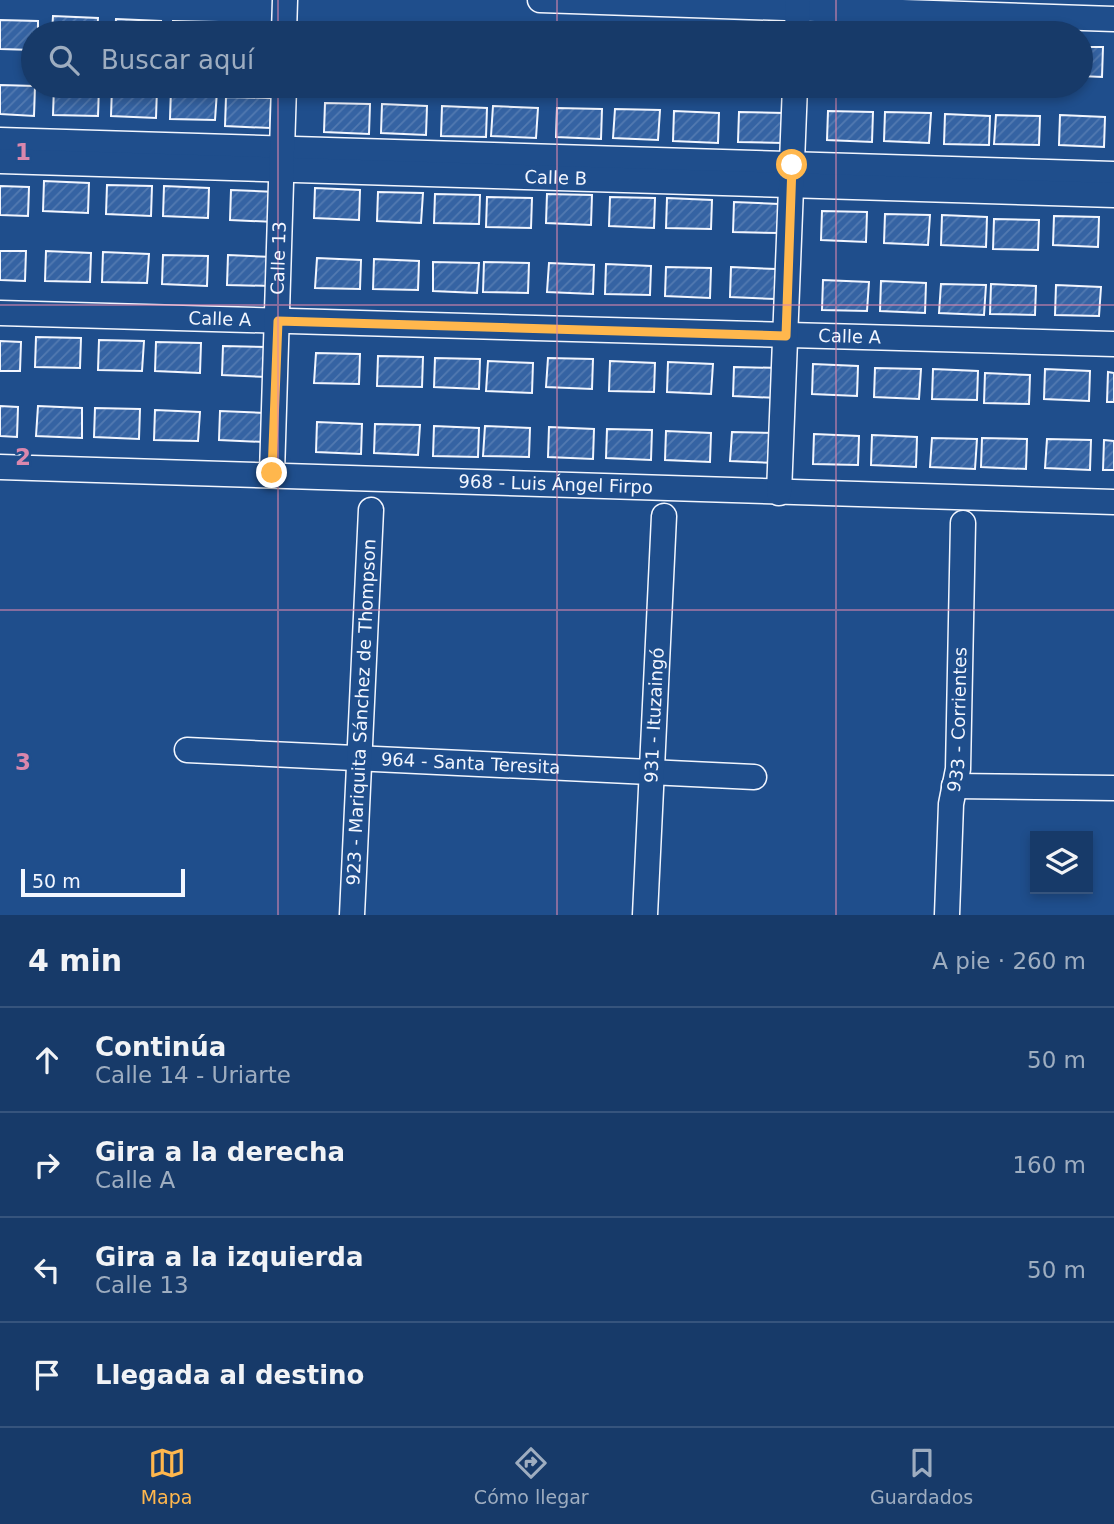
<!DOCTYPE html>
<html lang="es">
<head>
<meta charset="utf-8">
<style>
	body { margin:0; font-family:"DejaVu Sans",sans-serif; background:#20416f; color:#f1f3f6 }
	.controls { position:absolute; right:21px; bottom:21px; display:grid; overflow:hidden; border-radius:0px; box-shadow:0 4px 10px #0003 }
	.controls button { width:63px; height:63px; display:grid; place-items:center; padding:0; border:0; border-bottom:2px solid #36547d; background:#173a69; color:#f1f3f6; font:35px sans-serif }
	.scale { position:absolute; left:21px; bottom:18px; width:164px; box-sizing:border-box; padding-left:7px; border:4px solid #f2f6ff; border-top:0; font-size:19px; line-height:24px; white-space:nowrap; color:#f2f6ff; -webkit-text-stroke:5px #1f4e8c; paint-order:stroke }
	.stop { position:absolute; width:21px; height:21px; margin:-16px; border:5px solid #ffb74d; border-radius:50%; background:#fff }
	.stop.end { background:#ffb74d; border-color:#fff; box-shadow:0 2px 7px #0008 }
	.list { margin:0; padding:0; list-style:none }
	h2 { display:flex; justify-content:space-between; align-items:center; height:91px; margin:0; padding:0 28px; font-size:30px }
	h2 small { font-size:23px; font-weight:400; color:#9eadc0 }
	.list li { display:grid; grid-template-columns:46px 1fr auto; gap:21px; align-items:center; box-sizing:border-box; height:105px; padding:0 28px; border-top:2px solid #36547d }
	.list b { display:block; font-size:26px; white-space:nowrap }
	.list p { margin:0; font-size:23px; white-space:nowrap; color:#9eadc0 }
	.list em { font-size:23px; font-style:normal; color:#9eadc0 }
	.icon { flex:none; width:38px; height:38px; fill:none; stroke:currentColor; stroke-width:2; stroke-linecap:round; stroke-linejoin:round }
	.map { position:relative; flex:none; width:1114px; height:915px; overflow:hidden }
	.search { position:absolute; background:#173a69; box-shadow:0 4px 10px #0003; left:21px; right:21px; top:21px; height:77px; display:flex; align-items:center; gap:18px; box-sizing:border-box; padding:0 24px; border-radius:38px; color:#9eadc0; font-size:26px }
	.sheet { height:511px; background:#173a69 }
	nav { display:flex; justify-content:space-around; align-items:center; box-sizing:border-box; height:98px; border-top:2px solid #36547d; background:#173a69; font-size:19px; color:#9eadc0 }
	nav a { display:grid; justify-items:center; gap:4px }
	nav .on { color:#ffb74d }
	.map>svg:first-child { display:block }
	.building { fill:url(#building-hatch); stroke:#f2f6ff; stroke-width:2 }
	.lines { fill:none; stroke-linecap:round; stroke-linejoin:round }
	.minor-casing { stroke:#f2f6ff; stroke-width:27 }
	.minor { stroke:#1f4e8c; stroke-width:24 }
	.route { stroke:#ffb74d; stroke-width:9 }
	.grid { fill:none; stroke:#da87ad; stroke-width:2; stroke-opacity:0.55 }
	.labels { text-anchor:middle; stroke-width:5; stroke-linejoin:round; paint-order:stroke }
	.street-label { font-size:18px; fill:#f2f6ff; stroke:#1f4e8c }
	.grid-label { font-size:23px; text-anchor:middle; font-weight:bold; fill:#da87ad; stroke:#1f4e8c; stroke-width:5; stroke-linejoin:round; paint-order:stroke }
</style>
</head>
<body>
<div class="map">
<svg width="1114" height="915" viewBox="0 0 1114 915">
	<defs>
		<pattern id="building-hatch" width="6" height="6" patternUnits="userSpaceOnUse" patternTransform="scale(1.75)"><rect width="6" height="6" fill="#3563a3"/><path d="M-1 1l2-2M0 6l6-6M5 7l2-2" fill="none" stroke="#537ab1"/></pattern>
	</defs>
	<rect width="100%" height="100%" fill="#1f4e8c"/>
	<g class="building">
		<path d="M53 16 98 18 97 33H52Z"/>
		<path d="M116 19 161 21 160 33H115Z"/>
		<path d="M0 20 38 21V33H33V50L0 49Z"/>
		<path d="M173 21 218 22 217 33H172Z"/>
		<path d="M225 24 270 25V33H225Z"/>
		<path d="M1081 47H1103L1102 77 1081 76Z"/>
		<path d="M0 85 35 86 34 116 0 114Z"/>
		<path d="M54 86 99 87 98 116 53 115Z"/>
		<path d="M112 87 157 88 156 118 111 116Z"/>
		<path d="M171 89 217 91 215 120 170 119Z"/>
		<path d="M226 97 271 98 270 128 225 126Z"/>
		<path d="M325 103 370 104 369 134 324 132Z"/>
		<path d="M382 104 427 106 426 135 381 133Z"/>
		<path d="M442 106 487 108 486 137 441 136Z"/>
		<path d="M493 106 538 108 536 138 491 136Z"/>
		<path d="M557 108 602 109 601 139 556 137Z"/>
		<path d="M615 109 660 110 658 140 613 138Z"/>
		<path d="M674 111 719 113 718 143 673 141Z"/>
		<path d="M828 111 873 112 872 142 827 140Z"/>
		<path d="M739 112 784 113 783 143 738 142Z"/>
		<path d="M885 112 931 113 929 143 884 141Z"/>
		<path d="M945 114 990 116 989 145 944 144Z"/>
		<path d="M996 115 1040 116 1039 145 994 144Z"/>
		<path d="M1060 115 1105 117 1104 147 1059 145Z"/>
		<path d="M44 181 89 183 88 213 43 211Z"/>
		<path d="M107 185 152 186 151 216 106 214Z"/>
		<path d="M0 186 29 187 28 216 0 215Z"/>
		<path d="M164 186 209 188 208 218 163 216Z"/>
		<path d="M315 188 360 190 359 220 314 218Z"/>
		<path d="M231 190 276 192 275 222 230 220Z"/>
		<path d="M378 192 423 193 421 223 377 221Z"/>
		<path d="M435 194 480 195 479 224 434 223Z"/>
		<path d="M547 194 592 195 591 225 546 223Z"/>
		<path d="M487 197 532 198 531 228 486 227Z"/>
		<path d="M610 197 655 198 654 228 609 226Z"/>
		<path d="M667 198 712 200 711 229 666 228Z"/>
		<path d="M734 202 779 204 778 233 733 232Z"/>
		<path d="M822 211 867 212 866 242 821 240Z"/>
		<path d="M885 214 930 215 928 245 884 243Z"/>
		<path d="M942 215 987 217 986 247 941 245Z"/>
		<path d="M1054 216 1099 217 1098 247 1053 245Z"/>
		<path d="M994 219 1039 220 1038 250 993 249Z"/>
		<path d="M0 251H26L25 281 0 280Z"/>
		<path d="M46 251 91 253 90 282 45 281Z"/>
		<path d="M103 252 149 254 147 283 102 282Z"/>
		<path d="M163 255 208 256 207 286 162 284Z"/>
		<path d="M228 255 273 257 272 286 227 285Z"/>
		<path d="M317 258 361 260 360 289 315 288Z"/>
		<path d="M374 259 419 261 418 290 373 289Z"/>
		<path d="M433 262 479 263 477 293 433 291Z"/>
		<path d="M484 262 529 263 528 293 483 292Z"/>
		<path d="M549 263 594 265 593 294 547 292Z"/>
		<path d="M606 264 651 266 650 295 605 294Z"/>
		<path d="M666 267 711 268 710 298 665 296Z"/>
		<path d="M731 267 776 269 775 299 730 297Z"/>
		<path d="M823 280 869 282 867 311 822 310Z"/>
		<path d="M881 281 926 283 925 313 880 311Z"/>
		<path d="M941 284 986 285 984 315 939 313Z"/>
		<path d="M991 284 1036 286 1035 315 990 314Z"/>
		<path d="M1056 285 1101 287 1099 316 1055 315Z"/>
		<path d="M36 337 81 338 80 368 35 367Z"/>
		<path d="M99 340 144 341 142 371 98 370Z"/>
		<path d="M0 341 21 342 20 371H0Z"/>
		<path d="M156 342 201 343 200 373 155 371Z"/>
		<path d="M223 346 268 347 267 377 222 375Z"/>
		<path d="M316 353 360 354 359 384 314 383Z"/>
		<path d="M378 356 423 357 422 387 377 386Z"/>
		<path d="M435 358 480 359 479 389 434 387Z"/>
		<path d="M548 358 593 359 592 389 546 387Z"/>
		<path d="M488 361 533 363 532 393 486 391Z"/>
		<path d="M610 361 655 363 654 392 609 391Z"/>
		<path d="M668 362 713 364 711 394 667 392Z"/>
		<path d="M813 364 858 366 857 396 812 394Z"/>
		<path d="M734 367 780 368 778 398 733 396Z"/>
		<path d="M875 368 921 369 919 399 874 397Z"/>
		<path d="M933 369 978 371 977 400 932 399Z"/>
		<path d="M1045 369 1090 371 1089 401 1044 399Z"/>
		<path d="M1108 372 1114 373V402H1107Z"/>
		<path d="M985 373 1030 375 1029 404 984 403Z"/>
		<path d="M0 406 18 407 17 437 0 436Z"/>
		<path d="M38 406 82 408V438L36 436Z"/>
		<path d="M95 408 140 409 139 439 94 437Z"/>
		<path d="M155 410 200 412 198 441 154 440Z"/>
		<path d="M220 411 265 413 264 442 219 440Z"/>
		<path d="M317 422 362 424 361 454 316 452Z"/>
		<path d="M375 424 420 425 418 455 374 453Z"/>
		<path d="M434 426 479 428 478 457 433 456Z"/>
		<path d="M485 426 530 428 529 457 483 456Z"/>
		<path d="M549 427 594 429 593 459 548 457Z"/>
		<path d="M607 429 652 430 651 460 606 458Z"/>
		<path d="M666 431 711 433 710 462 665 460Z"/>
		<path d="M732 432 777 433 775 463 730 461Z"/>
		<path d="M814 434 859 436 858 465 813 464Z"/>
		<path d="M872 435 917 437 916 467 871 465Z"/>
		<path d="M932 438 977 439 975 469 930 467Z"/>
		<path d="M982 438 1027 439 1026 469 981 467Z"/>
		<path d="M1047 439 1091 440 1090 470 1045 468Z"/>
		<path d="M1104 440 1114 441V470H1103Z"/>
	</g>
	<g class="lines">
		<defs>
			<g id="minor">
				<path d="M540 0 1114 19"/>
				<path d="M284 33 285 0"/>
				<path d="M797 33 798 0"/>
				<path d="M0 140 1114 174"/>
				<path id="s1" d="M0 161 1114 195"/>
				<path id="s2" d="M0 313 1114 344"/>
				<path id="s3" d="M0 467 1114 502"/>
				<path id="s4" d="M272 473 284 86"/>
				<path d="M779 493 795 86"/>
				<path id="s5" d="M187 750 754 777"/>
				<path d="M954 786 1114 788"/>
				<path id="s6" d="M352 915 371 510"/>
				<path id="s7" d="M645 915 664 516"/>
				<path id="s8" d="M947 915 951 804 958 769 963 523"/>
			</g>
		</defs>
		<use href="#minor" class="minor-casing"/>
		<use href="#minor" class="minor"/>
	</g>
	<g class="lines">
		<path class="route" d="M272 473 278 321 786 336 792 165"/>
	</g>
	<path class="grid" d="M278 0V33M557 0V33M836 0V33M278 86V915M557 86V915M836 86V915M0 305H1114M0 610H1114"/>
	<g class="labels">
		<g class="street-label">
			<text dy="6" stroke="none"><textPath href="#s1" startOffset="556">Calle B</textPath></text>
			<text dy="6" stroke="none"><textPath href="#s4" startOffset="215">Calle 13</textPath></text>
			<text dy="6" stroke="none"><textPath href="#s2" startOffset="220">Calle A</textPath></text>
			<text dy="6" stroke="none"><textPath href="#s2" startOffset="850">Calle A</textPath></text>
			<text dy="6" stroke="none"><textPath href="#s3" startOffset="556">968 - Luis Ángel Firpo</textPath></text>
			<text dy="6" stroke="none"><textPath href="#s6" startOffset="203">923 - Mariquita Sánchez de Thompson</textPath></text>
			<text dy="6" stroke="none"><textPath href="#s7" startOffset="200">931 - Ituzaingó</textPath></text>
			<text dy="6" stroke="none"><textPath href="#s8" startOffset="196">933 - Corrientes</textPath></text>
			<text dy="6" stroke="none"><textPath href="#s5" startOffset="284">964 - Santa Teresita</textPath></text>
		</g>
	</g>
	<g class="grid-label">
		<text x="23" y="160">1</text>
		<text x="23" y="465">2</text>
		<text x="23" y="770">3</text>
	</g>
</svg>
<div class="controls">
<button><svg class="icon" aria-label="layers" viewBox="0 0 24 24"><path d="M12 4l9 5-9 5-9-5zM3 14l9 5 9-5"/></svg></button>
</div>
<div class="scale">50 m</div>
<div class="stop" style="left:792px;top:165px"></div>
<div class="stop end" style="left:272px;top:473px"></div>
<div class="search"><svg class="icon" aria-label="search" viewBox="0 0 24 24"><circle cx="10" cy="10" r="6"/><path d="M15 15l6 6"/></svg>Buscar aquí</div>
</div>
<section class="sheet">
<h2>4 min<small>A pie · 260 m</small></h2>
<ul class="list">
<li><svg class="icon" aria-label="ahead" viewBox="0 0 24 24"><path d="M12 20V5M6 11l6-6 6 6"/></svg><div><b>Continúa</b><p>Calle 14 - Uriarte</p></div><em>50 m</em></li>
<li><svg class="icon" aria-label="right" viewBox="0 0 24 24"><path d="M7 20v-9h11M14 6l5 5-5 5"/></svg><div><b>Gira a la derecha</b><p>Calle A</p></div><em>160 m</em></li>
<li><svg class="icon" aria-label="left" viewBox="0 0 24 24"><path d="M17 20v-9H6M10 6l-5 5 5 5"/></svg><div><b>Gira a la izquierda</b><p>Calle 13</p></div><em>50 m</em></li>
<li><svg class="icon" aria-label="arrive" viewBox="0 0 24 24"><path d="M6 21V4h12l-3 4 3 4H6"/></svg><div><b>Llegada al destino</b></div></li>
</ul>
</section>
<nav>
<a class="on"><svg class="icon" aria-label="map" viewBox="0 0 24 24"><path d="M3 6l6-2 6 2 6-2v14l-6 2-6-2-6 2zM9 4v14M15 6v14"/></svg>Mapa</a>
<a><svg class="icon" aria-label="directions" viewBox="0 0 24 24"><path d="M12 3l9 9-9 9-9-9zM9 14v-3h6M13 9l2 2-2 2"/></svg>Cómo llegar</a>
<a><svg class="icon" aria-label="saved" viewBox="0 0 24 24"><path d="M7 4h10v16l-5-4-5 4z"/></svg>Guardados</a>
</nav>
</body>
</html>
